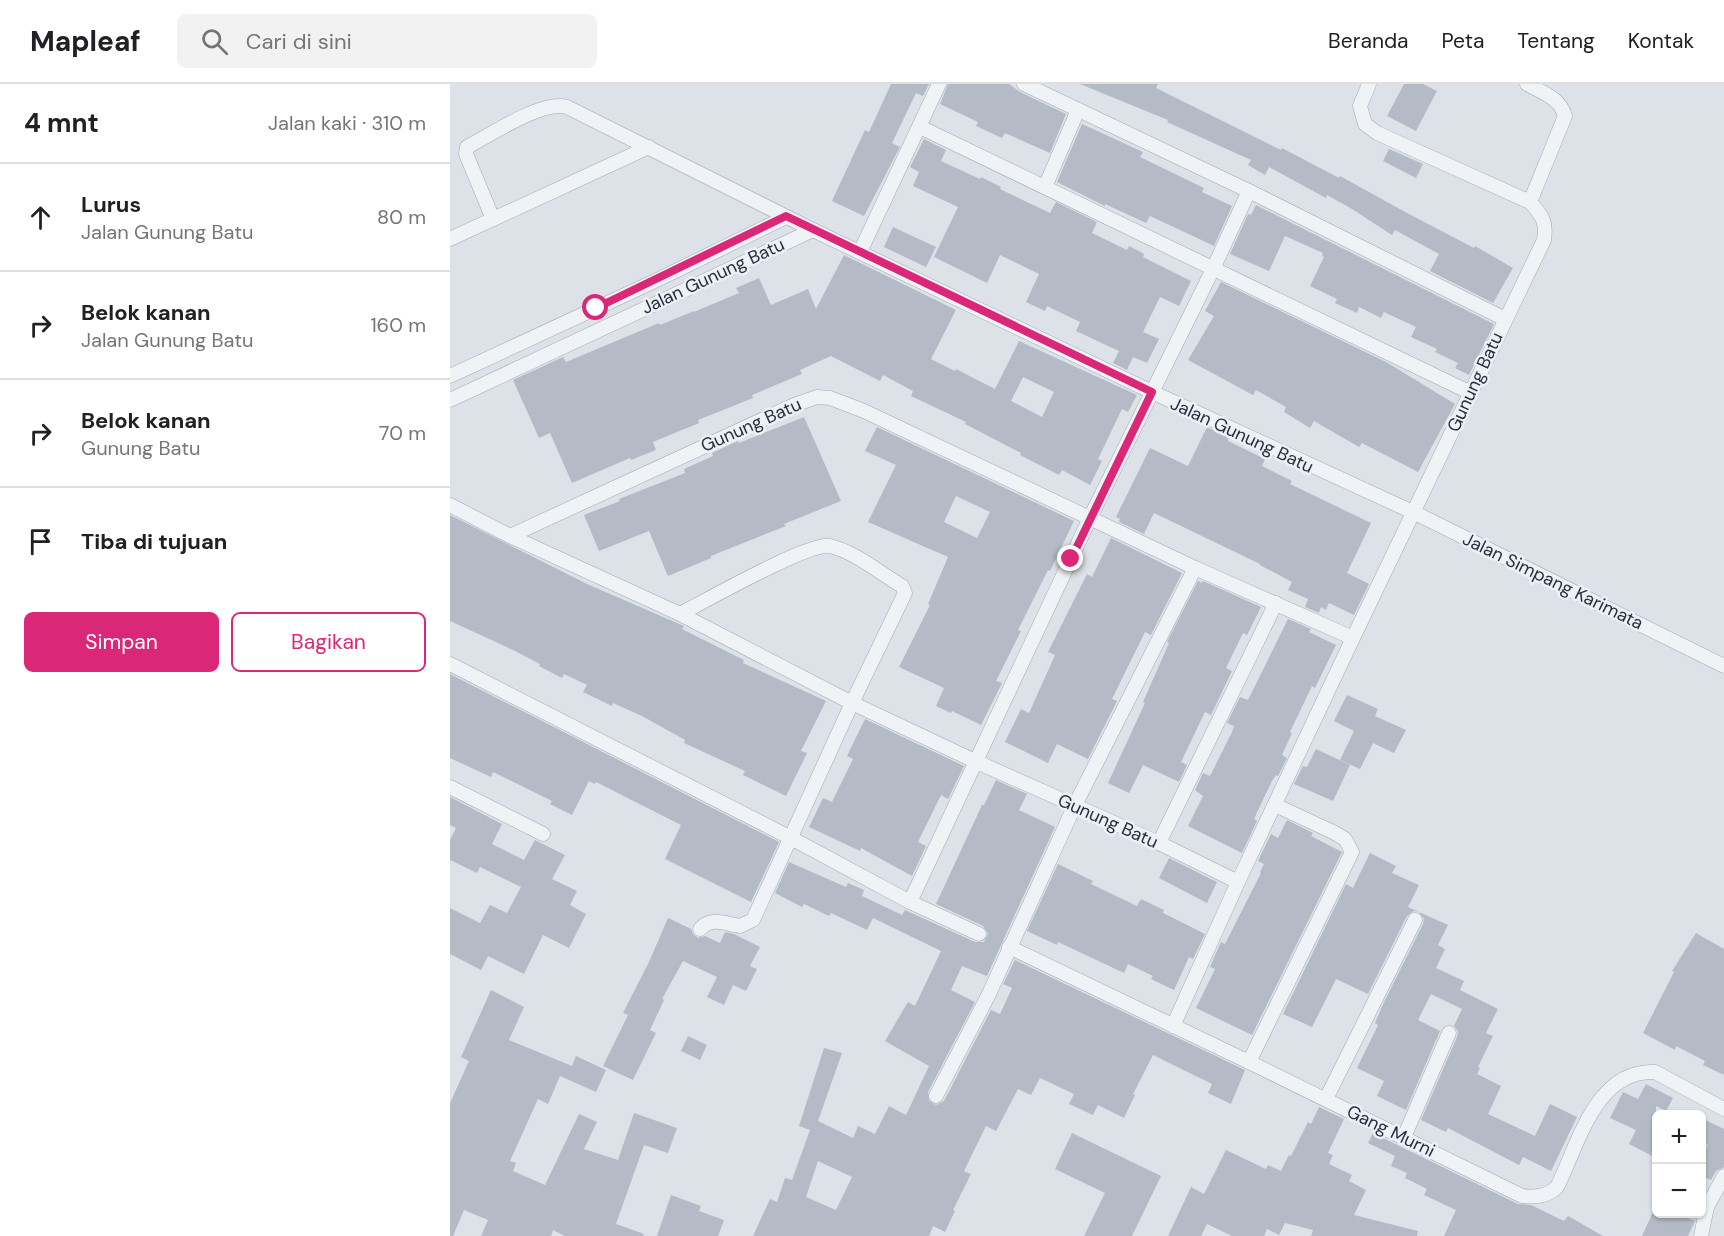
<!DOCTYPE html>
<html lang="id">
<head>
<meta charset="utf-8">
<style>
	body { margin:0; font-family:"DM Sans",sans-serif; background:#f2f2f2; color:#202124 }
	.controls { position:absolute; right:18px; bottom:18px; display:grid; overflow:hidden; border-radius:9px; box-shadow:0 2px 4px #0004 }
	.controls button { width:54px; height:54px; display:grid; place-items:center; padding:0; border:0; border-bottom:2px solid #e0e0e0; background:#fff; color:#202124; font:30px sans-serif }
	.stop { position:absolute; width:18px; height:18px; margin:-14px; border:4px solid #db2777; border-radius:50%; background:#fff }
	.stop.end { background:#db2777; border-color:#fff; box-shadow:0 2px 6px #0008 }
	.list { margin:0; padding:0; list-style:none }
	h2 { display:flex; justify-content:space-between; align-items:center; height:78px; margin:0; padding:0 24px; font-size:26px }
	h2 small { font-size:20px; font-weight:400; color:#757577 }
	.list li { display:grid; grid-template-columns:39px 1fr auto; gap:18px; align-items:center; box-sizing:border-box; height:108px; padding:0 24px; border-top:2px solid #e0e0e0 }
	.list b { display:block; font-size:22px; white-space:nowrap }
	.list p { margin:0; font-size:20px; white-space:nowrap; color:#757577 }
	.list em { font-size:20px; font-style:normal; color:#757577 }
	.actions { display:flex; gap:12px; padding:18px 24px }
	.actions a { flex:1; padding:14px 0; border:2px solid #db2777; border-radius:9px; text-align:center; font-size:21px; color:#db2777 }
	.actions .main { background:#db2777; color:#fff }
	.icon { flex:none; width:33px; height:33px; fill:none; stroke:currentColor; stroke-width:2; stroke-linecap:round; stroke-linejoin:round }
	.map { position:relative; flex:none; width:1274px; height:1152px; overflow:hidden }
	header { display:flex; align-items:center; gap:36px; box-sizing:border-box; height:84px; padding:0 30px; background:#fff; border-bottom:2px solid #e0e0e0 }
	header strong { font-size:28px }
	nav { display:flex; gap:33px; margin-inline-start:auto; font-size:21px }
	.search { width:420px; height:54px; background:#f2f2f2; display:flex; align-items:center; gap:15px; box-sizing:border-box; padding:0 21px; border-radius:9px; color:#757577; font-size:22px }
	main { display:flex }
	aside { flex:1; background:#fff }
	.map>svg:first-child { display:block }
	.building { fill:#b4bbc6; fill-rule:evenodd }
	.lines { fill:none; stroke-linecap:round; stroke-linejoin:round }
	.street-casing { stroke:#a2a9b2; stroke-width:15 }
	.street { stroke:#f0f3f6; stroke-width:14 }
	.route { stroke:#db2777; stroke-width:8 }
	.labels { text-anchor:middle; stroke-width:5; stroke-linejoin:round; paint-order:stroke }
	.street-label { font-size:18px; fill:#253040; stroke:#edf1f6 }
</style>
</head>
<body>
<header>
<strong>Mapleaf</strong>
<div class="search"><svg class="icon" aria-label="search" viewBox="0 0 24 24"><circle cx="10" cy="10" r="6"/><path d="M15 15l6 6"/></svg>Cari di sini</div>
<nav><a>Beranda</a><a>Peta</a><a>Tentang</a><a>Kontak</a></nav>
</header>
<main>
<aside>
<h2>4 mnt<small>Jalan kaki · 310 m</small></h2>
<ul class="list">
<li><svg class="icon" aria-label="ahead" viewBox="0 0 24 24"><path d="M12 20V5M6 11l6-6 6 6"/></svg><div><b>Lurus</b><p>Jalan Gunung Batu</p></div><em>80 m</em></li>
<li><svg class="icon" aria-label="right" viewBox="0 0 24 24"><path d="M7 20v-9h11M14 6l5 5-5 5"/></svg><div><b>Belok kanan</b><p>Jalan Gunung Batu</p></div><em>160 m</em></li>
<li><svg class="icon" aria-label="right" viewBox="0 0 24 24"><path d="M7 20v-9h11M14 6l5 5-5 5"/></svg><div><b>Belok kanan</b><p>Gunung Batu</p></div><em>70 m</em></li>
<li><svg class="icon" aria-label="arrive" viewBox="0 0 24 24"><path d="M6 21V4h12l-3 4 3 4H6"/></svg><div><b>Tiba di tujuan</b></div></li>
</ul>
<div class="actions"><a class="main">Simpan</a><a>Bagikan</a></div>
</aside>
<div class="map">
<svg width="1274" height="1152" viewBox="0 0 1274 1152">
	<rect width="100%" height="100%" fill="#dde2e8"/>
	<g class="building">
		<path d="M441 0H479L473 12 466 9 442 59 450 63 414 132 382 117 415 46 419 48Z"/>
		<path d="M498 0H559L570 8 616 30 600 69 555 49 552 54 526 42 528 38 490 20Z"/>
		<path d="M630 0H708L706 4 831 66 832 64 889 94 890 92 957 129 1024 164 1025 162 1063 184 1043 219 980 187 989 170 945 146 942 151 902 125 877 111 876 114 819 83 815 91 798 81 801 76 717 38 718 36Z"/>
		<path d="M954 0H973L987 7 966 47 937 32Z"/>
		<path d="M632 40 693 68 690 73 754 104 752 108 782 122 764 162 700 132 696 139 655 120V122L607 98Z"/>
		<path d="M474 55 496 66 491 77 530 95 531 93 551 103 550 105 600 129 606 118 647 138 642 149 677 166 679 162 694 170 693 173 741 197 729 222 710 213 693 248 709 255 697 279 683 273 677 286 663 279 669 267 626 247 630 238 597 222 595 227 576 218 589 190 550 171 537 199 484 173 508 123 463 102 469 88 460 83Z"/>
		<path d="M939 65 973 80 966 94 933 77Z"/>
		<path d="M806 121 1044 240 1019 291 1005 284 1008 279 985 268 987 265 961 253 966 243 934 228 931 234 909 223 907 229 885 219 887 215 860 202 874 173 872 172 873 169 835 152 819 187 780 170 798 130 801 131Z"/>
		<path d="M443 143 486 163 476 183 434 163Z"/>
		<path d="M394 171 506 226 481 275 505 287 506 285 545 305 569 257 687 311 678 328 672 325 648 375 652 377 640 401 612 386 609 391 570 371 571 369 515 340 516 338 461 312 463 307 433 291 430 297 381 272 350 286 352 290 302 311 303 314 248 336 249 339 203 358 206 366 181 376 180 374 122 399 100 349 89 354 63 296 113 273 116 278 209 239 210 241 244 227V228L289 209 286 204 309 194 321 221 358 205 366 225ZM573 293 604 308 592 333 561 317Z"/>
		<path d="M771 198 936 278 1005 320 968 388 912 359 909 363 864 337 860 344 834 328 836 323 806 306 803 311 738 276 764 232 755 227Z"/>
		<path d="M354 333 391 417 334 440 336 442 261 472V474L218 492 199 447 149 467 134 431 170 417 169 415 235 389 234 385 263 372 262 369 288 357 289 359Z"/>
		<path d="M427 343 624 437 600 487 598 486 568 546 571 547 546 597 552 599 531 641 502 627 501 629 486 622 494 604 449 583 480 521 478 520 498 473 418 438 446 381 415 367ZM506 412 540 428 527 454 494 438Z"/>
		<path d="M757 343 779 354 778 357 815 375 812 382 842 397 840 400 921 439 897 489 919 500 904 531 879 519 876 526 871 523 869 529 855 523 858 515 838 506 842 498 810 481V480L704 429 694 450 669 438 670 435 666 433 700 364 738 382Z"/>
		<path d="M0 431 137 500 234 542 232 545 294 576 293 579 376 617 351 667 357 669 336 712 293 691 295 687 234 659 235 656 192 632 163 619 162 622 133 608 137 601 114 590 112 594 89 582 90 580 63 566 0 537Z"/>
		<path d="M661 454 732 489 701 551 695 548 662 615 667 617 638 675 607 660 598 679 555 658 571 625 579 629 605 571 598 568 637 490 642 493Z"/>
		<path d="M748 497 752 499 753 497 811 523 797 551 793 549 776 584 782 587 761 631 755 628 731 678 737 681 729 698 693 681 679 709 658 699 695 619 693 618 719 559 717 558Z"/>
		<path d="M838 535 861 545 859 548 886 561 865 604 862 602 840 648 842 649 832 671 837 674 828 692 826 691 822 697 810 722 804 735 807 737 792 769 738 742 753 712 745 706 753 689 760 692 782 648 784 642 777 639 790 613 798 616Z"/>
		<path d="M0 590 329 758 301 818 215 775 231 741 146 698 145 700 139 697 122 731 100 720 102 717 43 688 41 693 0 674Z"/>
		<path d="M897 611 928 625 925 632 956 646 944 669 923 659 910 685 890 676 904 647 884 637Z"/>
		<path d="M415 635 514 682 498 715 491 711 468 758 476 762 462 792 411 764 410 767 359 743 373 714 382 718 403 675 397 672Z"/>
		<path d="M866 665 900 681 883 717 844 700 853 682 857 683Z"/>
		<path d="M546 696 577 710 569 726 605 743 537 892 512 882 501 906 525 918 478 1008 479 1017 486 1021 494 1017 541 926 550 930 562 904 553 900 565 876 795 986 781 1020 758 1009 762 1000 703 971 683 1010 685 1011 674 1034 648 1021 643 1031 619 1020 624 1010 590 994 581 1011 568 1005 546 1047 536 1042 514 1087 521 1090 503 1126 505 1127 495 1148 483 1142 479 1152H303L320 1115 327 1118 335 1094 342 1096 360 1046 349 1042 374 964 392 969 368 1037 403 1054 408 1042 425 1050 439 1022 456 1031 479 982 435 957 458 918 465 922 491 867 423 834 417 846 381 829 379 832 354 820 352 823 325 809 339 778 396 803 398 799 414 806 412 812 452 831 455 826 525 858H534L538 850 533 842 486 820 532 721H534ZM368 1077 402 1093 386 1126 356 1113Z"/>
		<path d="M0 713 52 740 42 760 74 776 85 756 115 771 102 795 127 807 120 821 136 830 119 864 93 851 74 890 38 872 31 886 0 870V824L30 839 40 821 57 829 71 803 30 783 27 789 0 776V756L6 744 0 741Z"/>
		<path d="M837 736 863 749 861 752 892 768 802 951 746 924 765 885 760 883 771 858 775 860 811 789 810 788 814 780 808 777 821 750 828 754Z"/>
		<path d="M920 769 946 782 942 789 969 801 958 823 998 841 988 861 995 865 986 884 1014 897 1010 906 1048 925 1036 949 1043 952 1028 983 1030 984 1027 990 1051 1002 1038 1030 1085 1052 1100 1020 1127 1033 1101 1087 1073 1073 1069 1081 998 1044 996 1048 971 1036 1007 953 1008 947 1004 942 1012 925 981 910 968 936 990 947 956 1026 927 1012 934 997 907 984 928 941 925 939 934 918 973 840 974 835 969 828 964 827 957 832 918 910 886 895 862 943 833 930 896 800 903 804Z"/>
		<path d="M719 774 767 798 757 819 709 794Z"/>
		<path d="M608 780 643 797 641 800 687 822 691 815 714 826 713 829 755 850 743 875 739 873 724 906 701 895 703 892 678 880 674 889 608 858 607 861 577 847Z"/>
		<path d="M218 834 241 845 243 850 248 854 255 852 270 859 275 848 284 850 310 863 300 882 307 885 296 907 283 901 274 921 257 913 267 893 233 877 212 915 214 916 200 946 206 949 183 996 153 982 178 931 173 929 199 878Z"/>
		<path d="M1246 849 1274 865V991L1253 981 1255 977 1226 962 1225 966 1193 949 1224 888 1222 887Z"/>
		<path d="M41 906 74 923 59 956 122 982 126 972 156 986 146 1008 110 992 98 1020 88 1015 60 1077 66 1079 63 1087 95 1101 129 1030 147 1038 134 1065 168 1076 184 1029 227 1044 218 1069 194 1061 166 1140 194 1150 193 1152H115L103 1146 101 1152H31L38 1136 14 1126 3 1152H0V1019L19 977 11 973Z"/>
		<path d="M238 952 257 961 250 976 231 967Z"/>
		<path d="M1196 1000 1223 1014 1216 1027 1206 1022V1074L1179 1060 1186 1046 1160 1034 1173 1008 1188 1015Z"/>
		<path d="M869 1023 894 1035 878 1069 883 1071 879 1080 902 1091 899 1097 916 1106 904 1131 968 1147 967 1152H861L863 1146 835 1139 829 1151 817 1145 814 1152H782L757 1140 751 1152H718L741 1103 754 1110 776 1066 816 1085 818 1081 831 1087 839 1071 841 1072 858 1038 861 1040Z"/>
		<path d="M1251 1034 1274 1045V1083L1266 1087 1261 1096 1251 1092V1074L1258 1061 1251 1058Z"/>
		<path d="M622 1049 711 1092 682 1152H634L655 1109 605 1085Z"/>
		<path d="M923 1049 1068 1120 1081 1121 1114 1137 1118 1132 1153 1152H994L1006 1126 974 1111 977 1105 955 1094 957 1089 941 1082 945 1072 918 1059Z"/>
		<path d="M221 1111 251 1122 249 1127 274 1136 268 1152H207Z"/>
		<path d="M1202 1130H1227L1245 1137 1238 1152H1192Z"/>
	</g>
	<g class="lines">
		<defs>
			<g id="street">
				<path d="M574 0 799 107 1055 235"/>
				<path d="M1077 0C1093 9 1110 14 1115 32L1080 118"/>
				<path d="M470 43 1021 309"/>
				<path d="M595 103 628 26"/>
				<path d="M43 135 16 70 17 63C40 51 92 16 117 23L363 146 702 308 965 429 1274 582"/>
				<path d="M0 155 199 63"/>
				<path d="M410 168 489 0"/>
				<path d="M0 292 207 196 336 133"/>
				<path d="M0 316 363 146"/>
				<path d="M0 421 60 452 230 530 402 619 527 678 709 759 788 798"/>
				<path d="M60 452 344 321 367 313 380 314 414 327 745 484 903 554"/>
				<path d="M230 530C255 517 359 458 380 462 405 468 430 489 452 502L455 509 402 619 303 836 290 842C275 840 262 832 250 845"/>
				<path d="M0 580 341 754 460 818 529 850"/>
				<path d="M0 703 93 750"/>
				<path d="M709 759 826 519"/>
				<path d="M460 818 640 434 763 185 799 107"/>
				<path d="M559 863 799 978 1072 1112C1085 1113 1097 1113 1107 1103 1128 1062 1145 985 1205 988L1274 1025"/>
				<path d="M723 942 788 798 903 554 1094 156C1097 138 1092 131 1080 118L927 49 915 40 910 22 919 0"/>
				<path d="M799 978 902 768 895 755 883 748 825 721"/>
				<path d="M486 1012 539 910 624 723 745 484"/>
				<path d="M876 1015 965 836"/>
				<path d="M954 1053 999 949"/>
				<path d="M1251 1152 1257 1123 1274 1092"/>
			</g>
		</defs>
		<use href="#street" class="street-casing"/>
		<use href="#street" class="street"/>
	</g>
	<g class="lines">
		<path class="route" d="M146 224 336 132 702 308 621 475"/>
	</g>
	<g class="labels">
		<g class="street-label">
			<text transform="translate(263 192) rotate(-25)" y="6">Jalan Gunung Batu</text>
			<text transform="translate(1025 298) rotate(-65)" y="6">Gunung Batu</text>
			<text transform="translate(301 341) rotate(-24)" y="6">Gunung Batu</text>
			<text transform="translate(792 351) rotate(25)" y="6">Jalan Gunung Batu</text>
			<text transform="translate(1103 497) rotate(26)" y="6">Jalan Simpang Karimata</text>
			<text transform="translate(658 737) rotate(24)" y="6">Gunung Batu</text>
			<text transform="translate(941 1047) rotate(26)" y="6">Gang Murni</text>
		</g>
	</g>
</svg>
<div class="controls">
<button>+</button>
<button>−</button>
</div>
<div class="stop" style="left:146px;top:224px"></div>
<div class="stop end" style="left:621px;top:475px"></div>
</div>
</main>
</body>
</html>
